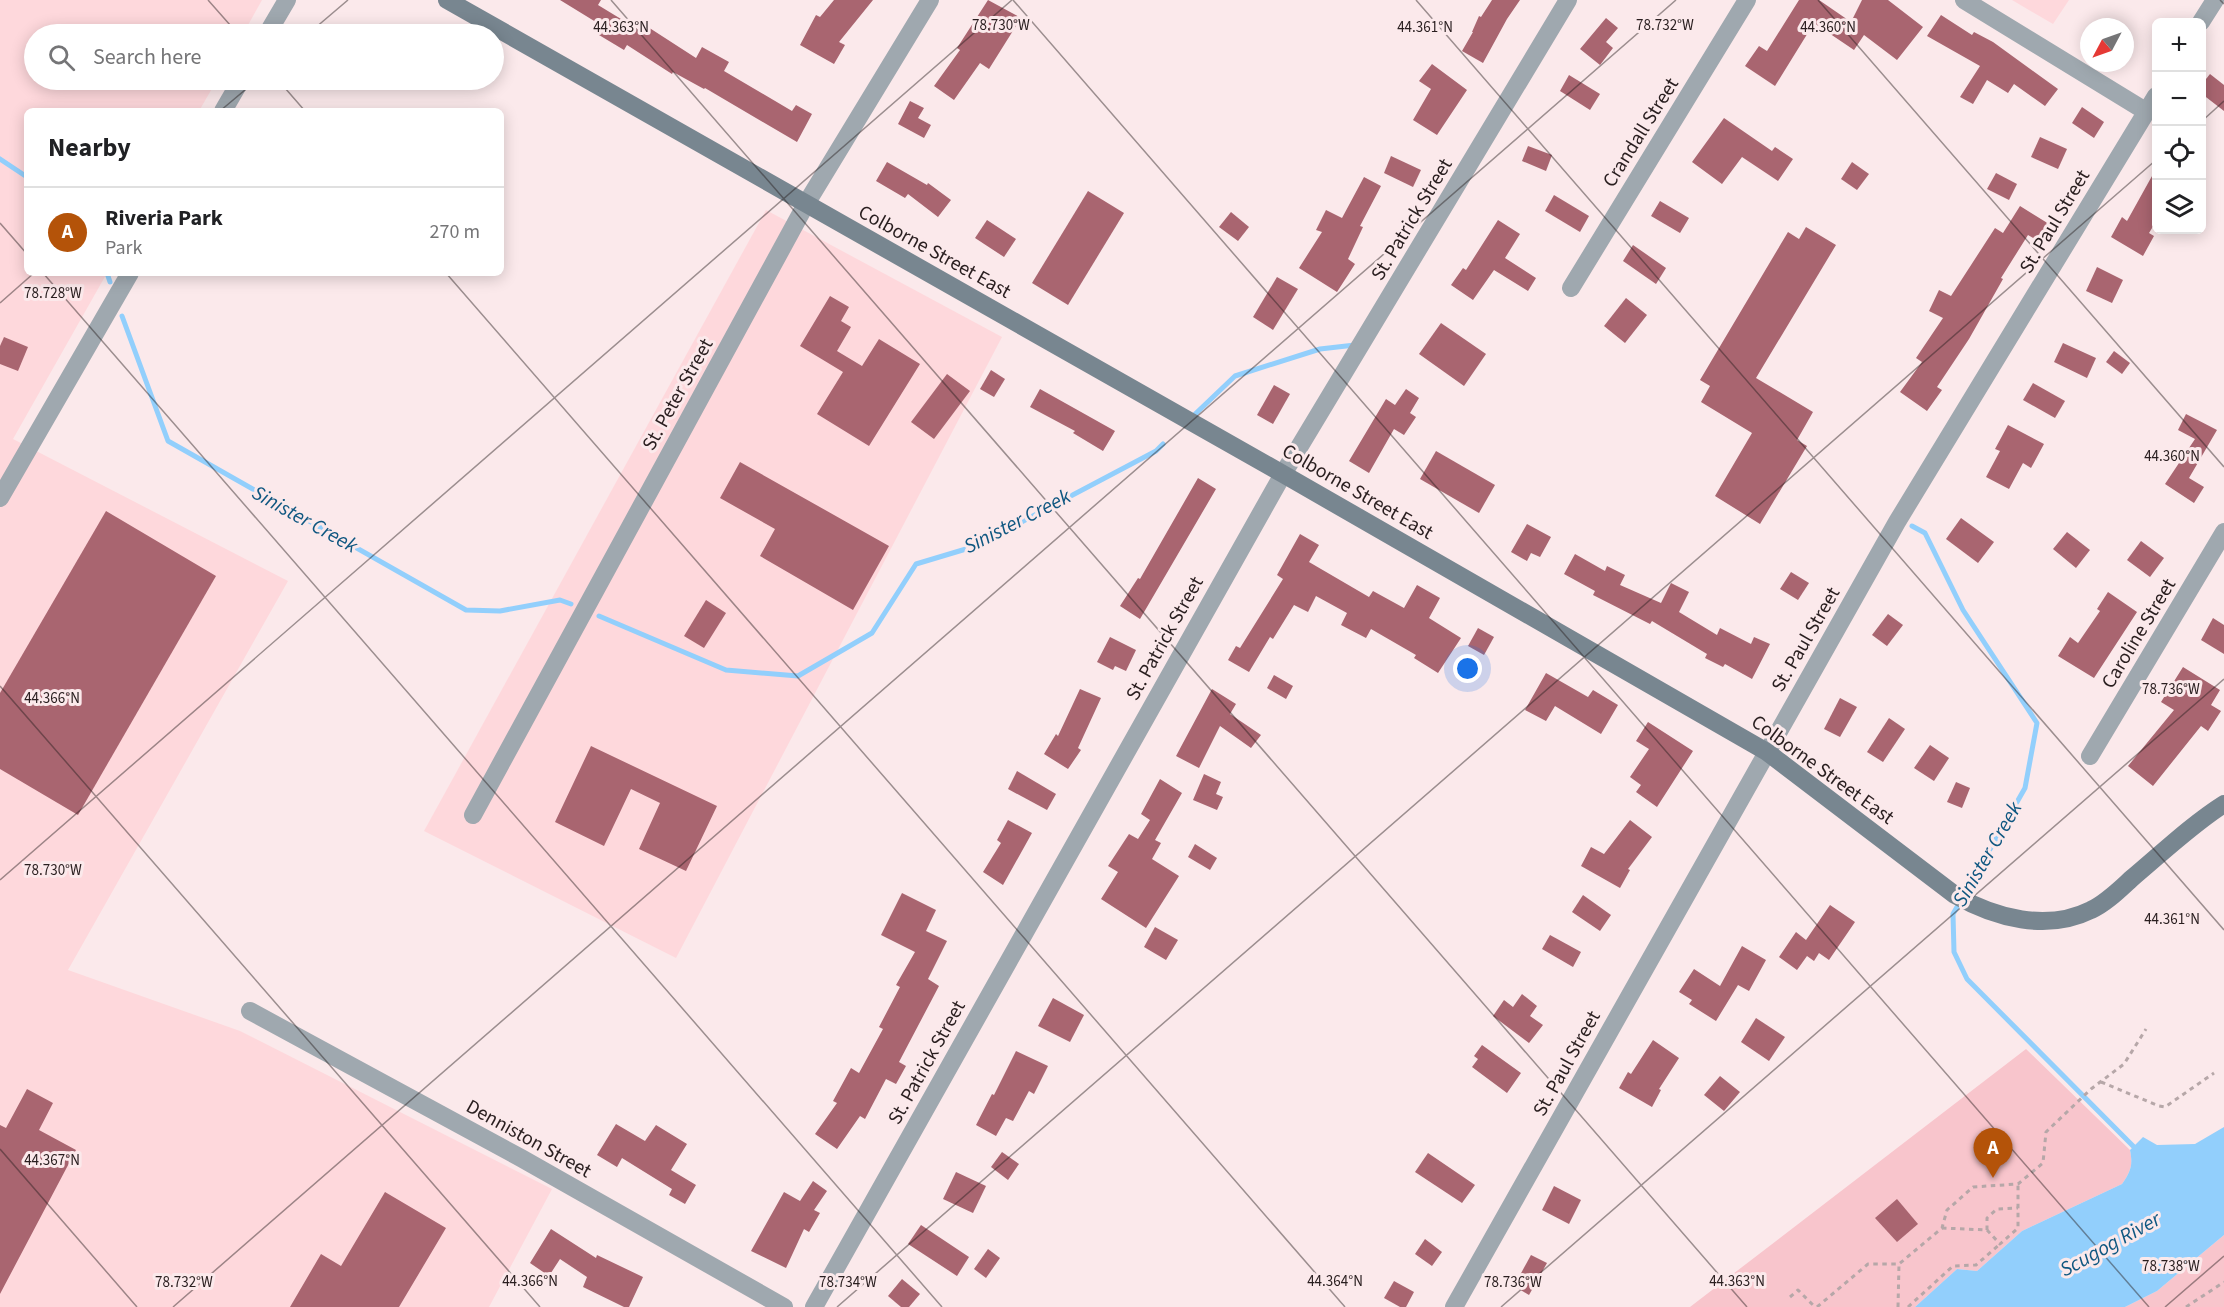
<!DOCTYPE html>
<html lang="en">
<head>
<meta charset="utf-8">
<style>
	body { margin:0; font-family:"Source Sans 3",sans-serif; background:#f6f6f6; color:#202124 }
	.controls { position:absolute; right:18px; top:18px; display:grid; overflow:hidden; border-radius:9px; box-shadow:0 3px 15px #0003 }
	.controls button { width:54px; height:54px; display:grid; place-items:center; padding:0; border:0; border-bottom:2px solid #e0e0e0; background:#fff; color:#202124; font:30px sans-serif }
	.compass { position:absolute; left:2080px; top:18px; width:54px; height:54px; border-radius:50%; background:#fff; box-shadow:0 3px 15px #0003; rotate:229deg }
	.you { position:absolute; left:1468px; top:669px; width:21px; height:21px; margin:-15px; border:4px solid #fff; border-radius:50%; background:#1a73e8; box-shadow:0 0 0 9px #1a73e833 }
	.badge { display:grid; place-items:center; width:39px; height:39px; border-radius:50%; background:#b45309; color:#fff; font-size:20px; font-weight:700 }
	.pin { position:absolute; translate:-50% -50px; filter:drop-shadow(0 2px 3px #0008) }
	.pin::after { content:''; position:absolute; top:32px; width:21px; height:18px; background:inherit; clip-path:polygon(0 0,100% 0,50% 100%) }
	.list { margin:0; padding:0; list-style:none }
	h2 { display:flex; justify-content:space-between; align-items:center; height:78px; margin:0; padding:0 24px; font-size:26px }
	h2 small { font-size:20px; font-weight:400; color:#757577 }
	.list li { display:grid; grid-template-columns:39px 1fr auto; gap:18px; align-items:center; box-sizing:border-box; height:90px; padding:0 24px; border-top:2px solid #e0e0e0 }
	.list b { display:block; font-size:22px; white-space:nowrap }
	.list p { margin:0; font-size:20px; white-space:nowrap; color:#757577 }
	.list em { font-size:20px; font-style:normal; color:#757577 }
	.icon { flex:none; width:33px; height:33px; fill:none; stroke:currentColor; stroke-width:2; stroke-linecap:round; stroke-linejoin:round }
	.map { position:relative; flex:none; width:2224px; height:1307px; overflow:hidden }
	.search { position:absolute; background:#fff; box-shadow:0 3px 15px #0003; left:24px; top:24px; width:480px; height:66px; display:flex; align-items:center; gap:15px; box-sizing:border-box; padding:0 21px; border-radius:33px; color:#757577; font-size:22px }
	.panel { position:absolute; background:#fff; box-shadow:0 3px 15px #0003; left:24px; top:108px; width:480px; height:168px; border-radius:9px }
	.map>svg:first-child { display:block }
	.built { fill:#fed8dc }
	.green { fill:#f8c5cc }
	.water { fill:#92cffc }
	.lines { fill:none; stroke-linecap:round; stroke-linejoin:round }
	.stream { stroke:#92cffc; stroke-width:5 }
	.building { fill:#a96570 }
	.path { stroke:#b6a7a8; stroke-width:3; stroke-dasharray:4.5 4.5; stroke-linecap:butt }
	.minor { stroke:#9fa8af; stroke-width:18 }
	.secondary { stroke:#788690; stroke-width:18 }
	.ticks { fill:none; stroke:#291e1f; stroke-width:1.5; stroke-opacity:0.45 }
	.labels { text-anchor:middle; stroke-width:6; stroke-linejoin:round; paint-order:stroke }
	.street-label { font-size:20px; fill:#291e1f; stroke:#fbe9eb }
	.water-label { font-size:21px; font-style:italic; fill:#0f5781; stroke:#fbe9eb }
	.ticks-label { font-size:15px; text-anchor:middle; fill:#291e1f; stroke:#fbe9eb; stroke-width:6; stroke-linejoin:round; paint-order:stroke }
</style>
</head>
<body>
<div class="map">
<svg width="2224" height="1307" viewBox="0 0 2224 1307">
	<rect width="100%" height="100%" fill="#fbe9eb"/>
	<g class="built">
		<path d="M0 0H262L243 34H34V80H217L199 111H27V273H107L13 439 288 581 68 970 240 1031 552 1189 489 1307H0Z"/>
		<path d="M2012 0H2069L2053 24Z"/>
		<path d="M766 210 1002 337 676 958 424 831Z"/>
	</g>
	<g class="green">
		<path d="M2026 1049 2130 1150C2133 1165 2131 1171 2122 1184L2022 1231 1977 1271 1957 1269 1915 1307H1690Z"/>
		<path d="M2224 1235V1307H2125L2157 1291Z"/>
	</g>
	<path class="water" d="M2224 1127V1235L2157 1291 2125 1307H1915L1957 1269 1977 1271 2022 1231 2122 1184C2131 1171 2133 1165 2130 1150L2143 1137 2157 1145 2195 1144Z"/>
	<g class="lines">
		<g class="stream">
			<path d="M0 159 27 177"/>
			<path d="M107 273 110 282"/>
			<path d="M122 316 168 441 466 610 500 611 560 600 571 604"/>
			<path d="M1191 418 1235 376 1320 349 1355 345"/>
			<path d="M1912 526 1925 533 1963 610 2037 723 2025 788 1953 914 1954 952 1967 979 2138 1151"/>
			<path d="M599 616 726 670 798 676 872 633 916 564 976 546 1156 451 1163 444"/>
		</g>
	</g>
	<g class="building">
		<path d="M560 0H601L598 5 644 33 648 27 696 58 702 47 729 62 724 71 792 111 796 105 812 114 797 142 705 88 704 89 673 72 672 74 627 45 624 50 599 35 604 27Z"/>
		<path d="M834 0H873L839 42 845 45 834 64 800 45 816 15 820 17Z"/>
		<path d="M988 0 1021 18 989 69 980 63 954 100 934 86 960 50 957 48Z"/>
		<path d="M1492 0H1520L1507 19 1483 63 1462 51 1473 32H1472L1479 16 1481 17Z"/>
		<path d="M1799 0H1819L1851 22 1862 0H1888L1923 27 1897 60 1864 35 1854 50 1814 23 1775 86 1745 66 1759 46 1767 51Z"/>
		<path d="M1941 15 1972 35 1974 32 1993 42 2058 89 2045 106 2014 84 2008 93 1987 80 1973 104 1960 97 1980 66 1927 36Z"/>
		<path d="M1606 18 1618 28 1606 42 1613 48 1600 65 1580 49Z"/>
		<path d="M1432 64 1467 90 1437 135 1413 120 1431 89 1419 81Z"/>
		<path d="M2210 74 2224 85V111L2202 94V84Z"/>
		<path d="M1569 75 1600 94 1590 110 1560 91Z"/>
		<path d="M910 101 924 108 918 118 931 125 924 138 898 124Z"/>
		<path d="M2082 107 2104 122 2094 138 2072 123Z"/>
		<path d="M1724 118 1772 151 1775 147 1793 159 1778 181 1742 157 1722 184 1692 162Z"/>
		<path d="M2040 137 2067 149 2058 169 2031 157Z"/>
		<path d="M1528 146 1552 155 1546 171 1522 161Z"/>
		<path d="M1391 156 1421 170 1413 187 1384 173Z"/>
		<path d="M887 162 927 185 928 183 951 200 938 217 908 194 905 198 876 181Z"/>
		<path d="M1852 162 1869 174 1857 190 1841 179Z"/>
		<path d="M2157 167V220L2149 233 2154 236 2143 256 2111 237 2122 217 2127 221Z"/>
		<path d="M1996 173 2017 184 2009 200 1987 189Z"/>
		<path d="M1364 177 1381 186 1360 226 1363 227 1348 259 1355 264 1337 292 1299 268 1322 232 1316 230 1326 210 1342 218Z"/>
		<path d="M1088 191 1124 213 1068 305 1032 283Z"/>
		<path d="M1554 195 1589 216 1580 232 1545 211Z"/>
		<path d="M1660 201 1689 218 1680 233 1651 216Z"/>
		<path d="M2020 206 2049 224 2038 241 2028 235 2001 278 2003 279 1969 339 1937 387 1942 390 1927 411 1900 392 1922 362 1916 358 1943 318 1929 311 1939 290 1951 296 1995 228 2003 233Z"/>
		<path d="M1231 212 1249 227 1238 241 1219 227Z"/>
		<path d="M987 220 1016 239 1004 257 975 238Z"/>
		<path d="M1498 220 1520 234 1505 258 1536 278 1528 291 1494 270 1473 300 1451 285 1463 268 1466 270Z"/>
		<path d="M1806 227 1836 245 1756 378 1813 412 1797 440 1807 446 1760 524 1715 496 1752 433 1701 402 1710 386 1700 380 1788 232 1799 239Z"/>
		<path d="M1633 245 1666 268 1656 284 1623 261Z"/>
		<path d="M2097 267 2123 280 2112 303 2086 291Z"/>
		<path d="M1277 277 1298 289 1273 330 1253 317Z"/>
		<path d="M830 296 849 307 841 321 851 327 837 351 862 366 879 339 920 364 869 446 817 414 843 372 800 346Z"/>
		<path d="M1626 298 1647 315 1625 343 1604 326Z"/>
		<path d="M1441 323 1486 354 1464 386 1419 354Z"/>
		<path d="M4 337 28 347 18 371 0 364V346Z"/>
		<path d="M2063 343 2096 358 2087 378 2054 362Z"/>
		<path d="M2114 351 2130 363 2122 374 2106 362Z"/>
		<path d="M991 370 1005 379 994 397 980 389Z"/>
		<path d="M947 374 970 391 934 439 911 422Z"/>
		<path d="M2033 383 2065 401 2055 418 2023 400Z"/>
		<path d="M1274 385 1290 394 1273 424 1257 415Z"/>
		<path d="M1040 389 1115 431 1103 451 1073 433 1075 431 1030 407Z"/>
		<path d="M1406 389 1419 398 1410 413 1416 417 1404 435 1394 429 1369 473 1349 461 1386 399 1395 405Z"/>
		<path d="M2186 414 2217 430 2189 478 2204 487 2194 503 2165 484 2195 439 2178 430Z"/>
		<path d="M2008 425 2044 444 2031 468 2023 463 2009 489 1986 477 2000 451 1995 449Z"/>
		<path d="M1436 451 1495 485 1479 513 1420 479Z"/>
		<path d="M740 462 889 546 853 610 760 556 775 529 720 498Z"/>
		<path d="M1198 478 1216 489 1140 619 1120 606 1138 578 1140 579Z"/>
		<path d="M106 511 216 576 78 815 0 769V693Z"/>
		<path d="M1961 518 1994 542 1978 563 1946 539Z"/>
		<path d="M1527 524 1551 537 1540 557 1531 553 1527 561 1511 552Z"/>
		<path d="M2067 532 2090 550 2076 568 2053 549Z"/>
		<path d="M1300 534 1319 545 1309 562 1369 597 1373 591 1404 608 1417 585 1440 598 1429 618 1461 638 1438 673 1414 658 1416 655 1371 629 1366 638 1341 625 1347 613 1316 596 1308 612 1294 605 1273 639 1270 637 1249 672 1228 660 1236 646 1240 648 1283 579 1277 575Z"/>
		<path d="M2141 541 2164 558 2150 577 2127 560Z"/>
		<path d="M1575 554 1605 571 1607 566 1625 575 1620 585 1661 603 1671 583 1689 592 1679 612 1717 635 1720 628 1751 644 1754 637 1770 644 1752 679 1725 664 1723 667 1705 658 1707 654 1652 621 1650 624 1593 595 1595 591 1564 574Z"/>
		<path d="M1791 572 1809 583 1798 600 1780 589Z"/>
		<path d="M2108 592 2137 612 2094 678 2058 656 2070 637 2078 643 2100 611 2097 609Z"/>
		<path d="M706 600 726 613 704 648 684 636Z"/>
		<path d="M1888 614 1903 625 1887 646 1872 635Z"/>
		<path d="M2213 618 2224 625V654L2201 640Z"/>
		<path d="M1478 628 1494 637 1484 655 1468 646Z"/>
		<path d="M1110 637 1136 650 1126 671 1115 666 1113 670 1097 662Z"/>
		<path d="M2183 667 2220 690 2211 705 2221 711 2208 731 2201 726 2153 786 2128 766 2174 710 2161 702Z"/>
		<path d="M1546 673 1588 697 1593 690 1618 705 1601 734 1555 706 1546 721 1525 710Z"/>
		<path d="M1274 675 1293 686 1286 699 1267 688Z"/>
		<path d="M1080 689 1101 698 1078 748 1081 750 1068 769 1044 754 1056 734 1058 736Z"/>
		<path d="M1212 689 1236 704 1230 714 1261 735 1251 748 1220 726 1199 768 1176 756Z"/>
		<path d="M1840 698 1857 707 1840 737 1824 729Z"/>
		<path d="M1889 718 1905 729 1883 762 1867 752Z"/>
		<path d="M1648 722 1693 751 1657 807 1636 792 1641 785 1630 777 1649 749 1636 741Z"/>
		<path d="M1930 745 1949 758 1934 781 1914 768Z"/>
		<path d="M591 746 717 806 686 871 639 849 660 803 631 789 604 846 555 822Z"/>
		<path d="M1017 771 1056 794 1047 810 1008 789Z"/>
		<path d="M1204 774 1221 782 1216 794 1223 797 1217 810 1193 800Z"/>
		<path d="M1160 779 1182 793 1155 840 1161 843 1152 859 1179 876 1146 928 1101 899 1118 872 1108 866 1129 834 1138 839 1150 820 1141 814Z"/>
		<path d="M1956 782 1970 788 1962 808 1947 802Z"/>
		<path d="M1008 820 1032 833 1003 885 983 872 1001 843 997 840Z"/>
		<path d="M1630 820 1652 837 1628 869 1630 870 1620 888 1581 866 1591 847 1604 854Z"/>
		<path d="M1195 844 1217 858 1210 870 1188 857Z"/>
		<path d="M902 893 936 910 926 931 947 941 928 979 939 986 899 1062 906 1066 896 1084 886 1079 865 1119 860 1116 837 1149 815 1134 837 1103 833 1101 851 1068 859 1073 883 1029 879 1027 900 987 896 985 915 952 881 935Z"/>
		<path d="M1583 895 1611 915 1600 931 1572 912Z"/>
		<path d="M1830 905 1855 922 1829 960 1819 953 1814 961 1807 956 1797 970 1779 957 1796 932 1806 940Z"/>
		<path d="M1155 927 1178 940 1166 960 1144 947Z"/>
		<path d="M1550 935 1581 952 1573 967 1542 949Z"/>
		<path d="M1742 946 1766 960 1749 991 1738 985 1716 1021 1689 1004 1692 1000 1679 992 1694 969 1720 986Z"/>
		<path d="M1522 994 1537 1006 1530 1016 1543 1025 1529 1043 1493 1016 1504 1000 1513 1007Z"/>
		<path d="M1053 998 1084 1015 1070 1042 1038 1026Z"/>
		<path d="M1756 1018 1785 1037 1769 1061 1741 1042Z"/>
		<path d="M1653 1040 1679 1058 1659 1089 1661 1090 1652 1107 1619 1088 1628 1072 1631 1074Z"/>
		<path d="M1482 1045 1521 1073 1507 1093 1472 1067 1478 1059 1474 1056Z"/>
		<path d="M1016 1051 1048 1066 1034 1094 1029 1091 1013 1121 1006 1118 996 1136 976 1125 992 1094 994 1095Z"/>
		<path d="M1720 1076 1740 1092 1724 1111 1704 1095Z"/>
		<path d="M27 1089 53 1103 39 1130 76 1150 0 1294V1125L6 1128Z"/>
		<path d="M616 1124 645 1141 656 1125 687 1144 671 1170 696 1185 685 1204 669 1195 672 1189 622 1158 617 1167 597 1155Z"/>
		<path d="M1002 1152 1019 1164 1008 1180 991 1167Z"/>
		<path d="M1428 1153 1475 1185 1462 1203 1415 1172Z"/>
		<path d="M956 1172 986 1186 973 1213 943 1199Z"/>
		<path d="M813 1181 827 1191 814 1210 820 1213 809 1232 804 1229 786 1268 751 1251 784 1192 800 1201Z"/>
		<path d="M1554 1186 1581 1200 1569 1224 1542 1210Z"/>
		<path d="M385 1192 446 1228 399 1307H290L321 1254 341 1266Z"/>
		<path d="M1897 1199 1918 1224 1897 1242 1875 1218Z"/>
		<path d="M921 1225 969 1257 957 1276 908 1244Z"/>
		<path d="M551 1229 596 1258 597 1255 643 1277 629 1307H624L583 1287 587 1277 560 1259 549 1276 530 1263Z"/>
		<path d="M1425 1239 1442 1252 1432 1266 1415 1254Z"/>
		<path d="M988 1249 1000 1258 986 1278 974 1269Z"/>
		<path d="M1531 1255 1547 1263 1529 1295 1514 1286Z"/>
		<path d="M902 1279 920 1294 909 1307H901L888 1296Z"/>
		<path d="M1394 1281 1414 1292 1406 1307H1400L1384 1298Z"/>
	</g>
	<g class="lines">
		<g class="path">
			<path d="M2101 1082 2159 1106 2165 1107 2214 1073"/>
			<path d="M1942 1228 1987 1230 2000 1244 2018 1228V1184"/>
			<path d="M1987 1230V1218L1997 1209 2018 1208"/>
			<path d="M1790 1297 1798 1290 1815 1307"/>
			<path d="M1817 1307 1868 1264H1899L1942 1228 1947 1210 1973 1187 2018 1184 2043 1163 2046 1132 2091 1089 2124 1064 2146 1029"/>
			<path d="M1898 1307 1899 1264"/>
			<path d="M1908 1307 1953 1266 1976 1265 2000 1244"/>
			<path d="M2186 1307 2224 1282"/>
		</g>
		<g class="minor">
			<path d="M1964 0 2147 112"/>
			<path d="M2201 22 2215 0"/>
			<path d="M267 34 287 0"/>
			<path d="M223 111 241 80"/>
			<path d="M1571 288 1747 0"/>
			<path d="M0 498 130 273"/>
			<path d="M2090 756 2224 532"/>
			<path d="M473 815 806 204 930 0"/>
			<path d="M250 1011 521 1158 784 1307"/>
			<path d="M814 1307 1283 474 1568 0"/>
			<path d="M1454 1307 1897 522 2156 96"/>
		</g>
		<path class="secondary" d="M447 0 1283 474 1767 752 1955 895C1995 918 2047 932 2091 910 2106 903 2119 890 2131 879 2161 854 2191 825 2224 804"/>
	</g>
	<path class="ticks" d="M208 0 238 34M611 0 1747 1307M1013 0 2149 1307M1416 0 2224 930M1818 0 2224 467M2220 0 2224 4M308 34 348 0M278 80 305 111M220 111 257 80M2202 121 2224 101M0 223 27 254M43 273 942 1307M446 273 1345 1307M0 303 34 273M0 686 540 1307M0 880 1012 0M0 1149 137 1307M173 1307 1676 0M837 1307 2156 160M1501 1307 2224 679M2165 1307 2224 1256"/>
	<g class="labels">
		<g class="street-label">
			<text transform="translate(1640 132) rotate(-58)" y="7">Crandall Street</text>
			<text transform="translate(1411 219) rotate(-59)" y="7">St. Patrick Street</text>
			<text transform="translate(2054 221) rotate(-59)" y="7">St. Paul Street</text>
			<text transform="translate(935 251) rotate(29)" y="7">Colborne Street East</text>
			<text transform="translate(677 394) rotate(-61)" y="7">St. Peter Street</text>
			<text transform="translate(1358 491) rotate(30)" y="7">Colborne Street East</text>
			<text transform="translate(2138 633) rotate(-59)" y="7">Caroline Street</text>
			<text transform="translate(1164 638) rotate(-61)" y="7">St. Patrick Street</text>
			<text transform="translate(1805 639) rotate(-60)" y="7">St. Paul Street</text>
			<text transform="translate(1823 769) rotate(36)" y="7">Colborne Street East</text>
			<text transform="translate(926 1062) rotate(-61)" y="7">St. Patrick Street</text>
			<text transform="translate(1566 1063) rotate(-61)" y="7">St. Paul Street</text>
			<text transform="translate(529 1138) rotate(29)" y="7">Denniston Street</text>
		</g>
		<g class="water-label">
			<text transform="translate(305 519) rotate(29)" y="7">Sinister Creek</text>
			<text transform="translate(1017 521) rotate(-27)" y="7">Sinister Creek</text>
			<text transform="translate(1987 854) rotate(-60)" y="7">Sinister Creek</text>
			<text transform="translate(2110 1244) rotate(-29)" y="7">Scugog River</text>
		</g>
	</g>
	<g class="ticks-label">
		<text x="1001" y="30">78.730°W</text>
		<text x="1665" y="30">78.732°W</text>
		<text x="621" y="32">44.363°N</text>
		<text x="1828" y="32">44.360°N</text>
		<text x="1425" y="32">44.361°N</text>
		<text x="53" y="298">78.728°W</text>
		<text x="2172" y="461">44.360°N</text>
		<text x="2171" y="694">78.736°W</text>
		<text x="52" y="703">44.366°N</text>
		<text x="53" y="875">78.730°W</text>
		<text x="2172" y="924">44.361°N</text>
		<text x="52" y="1165">44.367°N</text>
		<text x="2171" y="1271">78.738°W</text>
		<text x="530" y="1286">44.366°N</text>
		<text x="1335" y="1286">44.364°N</text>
		<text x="1737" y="1286">44.363°N</text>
		<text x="184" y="1287">78.732°W</text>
		<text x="848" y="1287">78.734°W</text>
		<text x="1513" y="1287">78.736°W</text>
	</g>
</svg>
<div class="controls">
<button>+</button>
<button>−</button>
<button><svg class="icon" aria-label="locate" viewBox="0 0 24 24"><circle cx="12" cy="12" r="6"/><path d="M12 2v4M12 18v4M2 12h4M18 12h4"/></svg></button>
<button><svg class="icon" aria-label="layers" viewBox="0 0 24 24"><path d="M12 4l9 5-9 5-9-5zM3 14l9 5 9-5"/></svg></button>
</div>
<svg class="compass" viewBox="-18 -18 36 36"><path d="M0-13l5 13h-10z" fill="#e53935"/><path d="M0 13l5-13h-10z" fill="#757577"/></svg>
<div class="you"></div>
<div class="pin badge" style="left:1993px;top:1178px">A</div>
<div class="search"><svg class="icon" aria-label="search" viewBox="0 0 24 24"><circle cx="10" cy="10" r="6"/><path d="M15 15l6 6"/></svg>Search here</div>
<section class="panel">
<h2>Nearby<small></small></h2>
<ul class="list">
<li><span class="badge">A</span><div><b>Riveria Park</b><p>Park</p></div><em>270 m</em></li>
</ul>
</section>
</div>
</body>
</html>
